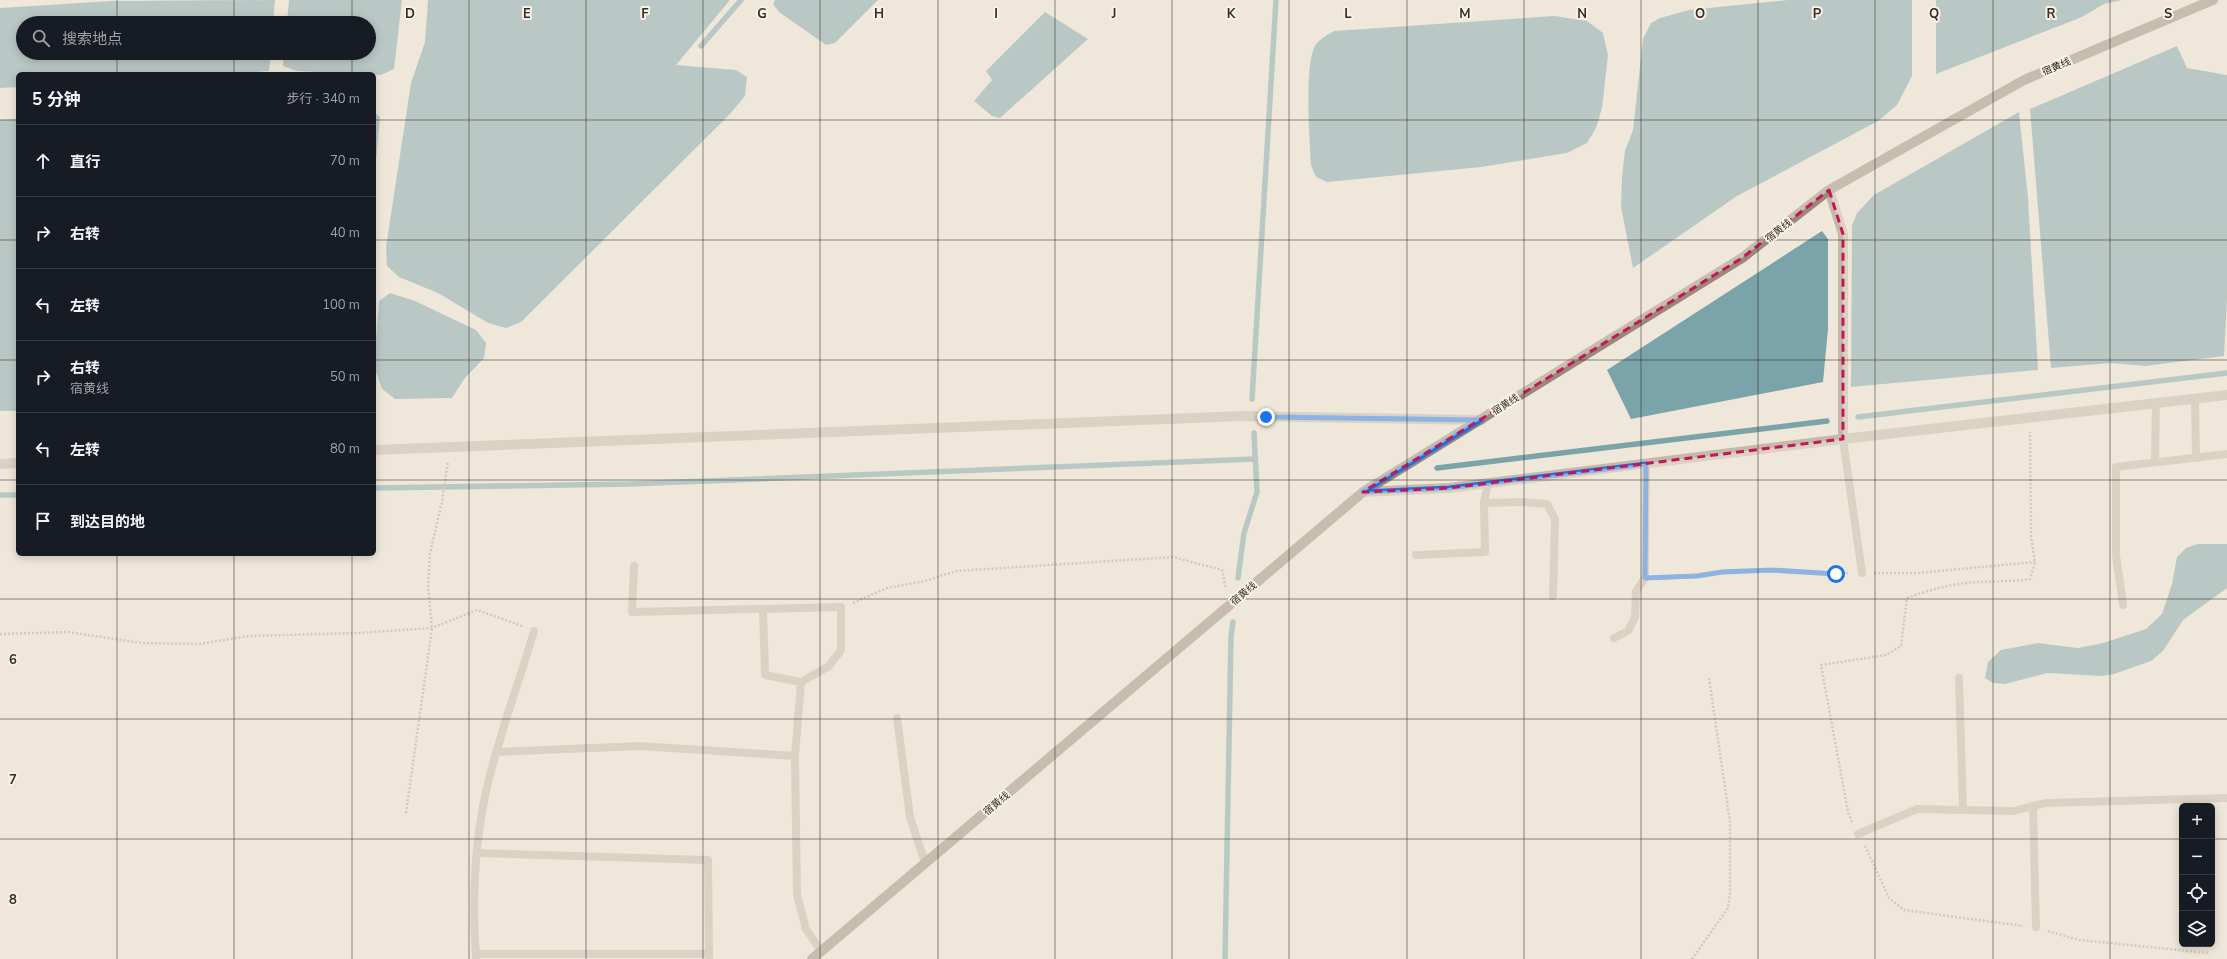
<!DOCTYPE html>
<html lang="zh">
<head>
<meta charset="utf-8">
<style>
	body { margin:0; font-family:"Nunito Sans","Noto Sans SC",sans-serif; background:#20242c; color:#f1f3f6 }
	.controls { position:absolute; right:12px; bottom:12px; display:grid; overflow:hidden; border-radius:6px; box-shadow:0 2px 10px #0003 }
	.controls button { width:36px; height:36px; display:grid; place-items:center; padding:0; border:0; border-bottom:1px solid #363941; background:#171b24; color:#f1f3f6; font:20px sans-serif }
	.stop { position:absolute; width:12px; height:12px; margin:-9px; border:3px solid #1a73e8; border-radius:50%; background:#fff }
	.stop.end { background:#1a73e8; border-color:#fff; box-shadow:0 1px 4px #0008 }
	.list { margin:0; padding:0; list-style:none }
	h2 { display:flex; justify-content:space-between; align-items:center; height:52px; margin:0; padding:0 16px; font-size:17px }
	h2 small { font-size:13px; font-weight:400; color:#9ea1a6 }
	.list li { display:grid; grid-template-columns:26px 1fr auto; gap:12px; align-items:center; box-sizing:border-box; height:72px; padding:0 16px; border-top:1px solid #363941 }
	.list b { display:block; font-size:15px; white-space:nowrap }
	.list p { margin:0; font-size:13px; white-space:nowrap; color:#9ea1a6 }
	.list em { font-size:13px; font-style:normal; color:#9ea1a6 }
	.icon { flex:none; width:22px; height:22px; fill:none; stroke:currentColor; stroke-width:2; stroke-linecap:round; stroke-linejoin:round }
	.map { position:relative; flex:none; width:2227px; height:959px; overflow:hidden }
	.search { position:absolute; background:#171b24; box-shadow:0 2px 10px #0003; left:16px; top:16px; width:360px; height:44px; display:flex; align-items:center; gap:10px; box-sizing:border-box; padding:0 14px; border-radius:22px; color:#9ea1a6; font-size:15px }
	.panel { position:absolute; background:#171b24; box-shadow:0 2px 10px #0003; left:16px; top:72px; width:360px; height:484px; border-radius:6px }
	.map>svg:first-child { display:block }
	.water { fill:#7ba3aa }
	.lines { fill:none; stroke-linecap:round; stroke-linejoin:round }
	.stream { stroke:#7ba3aa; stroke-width:5.5 }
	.path { stroke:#b2a391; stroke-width:2.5; stroke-dasharray:2 2; stroke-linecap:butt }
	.lane { stroke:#c6b9a7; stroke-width:8 }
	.street { stroke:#c6b9a7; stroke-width:10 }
	.secondary { stroke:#9a8878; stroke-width:10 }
	.route { stroke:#1a73e8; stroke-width:5 }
	.marked { fill:none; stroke:#c2185b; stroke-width:3; stroke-dasharray:8 5; stroke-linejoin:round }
	.grid { fill:none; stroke:#332c27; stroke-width:1; stroke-opacity:0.55 }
	.labels { text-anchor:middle; stroke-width:4; stroke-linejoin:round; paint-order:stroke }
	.street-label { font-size:10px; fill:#332c27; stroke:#f8f1e6 }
	.grid-label { font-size:13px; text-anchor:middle; font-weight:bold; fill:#332c27; stroke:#f8f1e6; stroke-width:4; stroke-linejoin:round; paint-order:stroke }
</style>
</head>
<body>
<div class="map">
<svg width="2227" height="959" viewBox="0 0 2227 959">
	<rect width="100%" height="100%" fill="#efe8da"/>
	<g class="water">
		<path d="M275 0 273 23H23V53H271L269 71 224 74H18V87L0 88V8L112 1Z"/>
		<path d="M289 0H402L394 69 381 75 297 71 283 66 284 53H369V23H287Z"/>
		<path d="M428 0H730L676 65 736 70 747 77 745 96 730 114 521 322 506 328 488 323 438 293 399 277 387 266 386 247 411 83 425 42Z"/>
		<path d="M775 0H878L835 43 826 45 779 12 773 4Z"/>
		<path d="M1788 0H1912V76L1897 105 1878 121 1737 196 1633 268 1621 207 1622 177 1625 151 1633 130 1643 39 1651 23 1660 18 1689 10Z"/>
		<path d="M1936 0H2122L2104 4 2082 17 1936 74Z"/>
		<path d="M1045 12 1088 39 1000 118 992 116 974 101 992 80 986 71Z"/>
		<path d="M1554 16 1587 21 1603 33 1608 55 1602 108 1596 128 1587 143 1567 153 1481 167 1327 182 1316 177 1311 165C1310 142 1303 59 1317 43 1321 38 1329 34 1334 31Z"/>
		<path d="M2177 46 2187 68 2227 75V299L2224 356 2145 366 2111 363 2051 368 2030 109Z"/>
		<path d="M374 112 380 117 374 182Z"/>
		<path d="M2019 112 2028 198 2038 370 1851 387 1852 226 1857 213 1874 195Z"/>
		<path d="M18 119V411H0V120Z"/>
		<path d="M1822 231 1828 239V329L1823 382 1631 419 1607 370Z"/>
		<path d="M390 293 415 301 476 330 486 343 484 358 465 378 452 398 395 399 382 389 374 366 379 301Z"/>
		<path d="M2198 544H2227V588L2183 620 2163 651 2151 661 2114 674 2101 676 2047 673 2005 684 1993 683 1985 678 1988 662 2001 650 2038 643 2078 648 2103 643 2146 629 2162 614 2172 584 2177 557 2186 548Z"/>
	</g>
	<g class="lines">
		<g class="stream">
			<path d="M701 46 741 0"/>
			<path d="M1252 399 1276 0"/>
			<path d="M1858 417 2227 373"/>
			<path d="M1437 468 1827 421"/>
			<path d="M374 488 630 484 1255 459"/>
			<path d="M0 495H18"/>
			<path d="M1238 578 1244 533 1257 492 1254 433"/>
			<path d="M1225 959 1231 636 1233 622"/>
		</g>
		<g class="path">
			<path d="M1874 573H1917L2035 562"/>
			<path d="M1658 577C1696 575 1734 570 1772 571 1797 571 1823 574 1849 573"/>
			<path d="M853 603 887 588 925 581 956 571 1173 557 1222 570 1226 589"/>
			<path d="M0 634 68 632 142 643 199 644 249 636 358 633 432 628 477 610 522 626"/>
			<path d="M406 813 432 628 428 586 430 553 442 502 448 461"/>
			<path d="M1852 822 1848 812 1821 665 1886 655 1901 646 1907 598C1929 590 1954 583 1977 582 1995 581 2012 582 2030 579L2035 562 2031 537 2030 432"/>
			<path d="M1865 846 1889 898 1904 910 2023 926"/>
			<path d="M2048 931 2079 940 2209 953"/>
			<path d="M1692 959 1728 908 1730 892V822L1709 678"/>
		</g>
		<g class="lane">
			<path d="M2195 398 2196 458"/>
			<path d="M1843 439 1862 573"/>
			<path d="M2155 462 2156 403"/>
			<path d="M1484 503 1524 502 1547 504 1555 519 1553 596"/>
			<path d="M1416 555 1485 552 1484 503 1488 483"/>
			<path d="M634 566 632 612 841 607V650L829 666 801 682 795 756 797 895 806 929 821 951"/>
			<path d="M2123 605 2116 555V467L2227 454"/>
			<path d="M763 609 765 675 801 682"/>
			<path d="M1614 638 1628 631 1635 617 1636 591 1645 578 1646 464"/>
			<path d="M1959 678 1963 810"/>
			<path d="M897 718 910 817 925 863"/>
			<path d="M498 752 640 746 795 756"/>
			<path d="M2033 806 2036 927"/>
			<path d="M1858 834 1917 809 2014 811 2045 803 2227 798"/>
			<path d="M477 853 708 860 709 959"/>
			<path d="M476 954H709"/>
			<path d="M476 959C472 902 474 844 487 787 499 735 519 683 534 631"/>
		</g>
		<g class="street">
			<path d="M1829 190 1843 234V439"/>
			<path d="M374 450 1243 416 1481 420"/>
			<path d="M0 464 18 463"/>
			<path d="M1363 492 1449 488 1843 439 2227 395"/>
		</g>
		<path class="secondary" d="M812 959 1363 492 1742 258 1829 190 2024 80 2213 0"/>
	</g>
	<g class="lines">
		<path class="route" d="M1266 417 1481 420 1363 492 1449 488 1646 464 1645 578 1697 576 1722 572 1772 570 1836 574"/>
	</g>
	<path d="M0 0H2227V959H0ZM1829 190 1843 234V439L1449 488 1363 492 1742 258Z" fill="#efe8da" fill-opacity=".55" fill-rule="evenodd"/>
	<path class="marked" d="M1829 190 1843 234V439L1449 488 1363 492 1742 258Z"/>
	<path class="grid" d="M117 0V23M234 0V23M352 0V23M469 0V959M586 0V959M703 0V959M820 0V959M938 0V959M1055 0V959M1172 0V959M1289 0V959M1407 0V959M1524 0V959M1641 0V959M1758 0V959M1875 0V959M1993 0V959M2110 0V959M117 53V74M234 53V74M352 53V74M0 120H18M374 120H2227M0 240H18M374 240H2227M0 360H18M374 360H2227M0 480H18M374 480H2227M117 554V959M234 554V959M352 554V959M0 599H2227M0 719H2227M0 839H2182M2212 839H2227"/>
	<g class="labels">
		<g class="street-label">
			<text transform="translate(2056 66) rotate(-23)" y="4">宿黄线</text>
			<text transform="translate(1778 230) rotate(-38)" y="4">宿黄线</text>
			<text transform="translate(1505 404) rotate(-32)" y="4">宿黄线</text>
			<text transform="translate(1243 593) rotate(-40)" y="4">宿黄线</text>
			<text transform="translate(996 803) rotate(-40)" y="4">宿黄线</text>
		</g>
	</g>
	<g class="grid-label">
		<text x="410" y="18">D</text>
		<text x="527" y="18">E</text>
		<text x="645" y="18">F</text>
		<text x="762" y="18">G</text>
		<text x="879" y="18">H</text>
		<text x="996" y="18">I</text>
		<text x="1114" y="18">J</text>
		<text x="1231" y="18">K</text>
		<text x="1348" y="18">L</text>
		<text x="1465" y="18">M</text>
		<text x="1582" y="18">N</text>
		<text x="1700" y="18">O</text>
		<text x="1817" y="18">P</text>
		<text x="1934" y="18">Q</text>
		<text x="2051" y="18">R</text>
		<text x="2168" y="18">S</text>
		<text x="13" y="664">6</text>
		<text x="13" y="784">7</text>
		<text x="13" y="904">8</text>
	</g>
</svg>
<div class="controls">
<button>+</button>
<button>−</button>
<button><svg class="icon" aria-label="locate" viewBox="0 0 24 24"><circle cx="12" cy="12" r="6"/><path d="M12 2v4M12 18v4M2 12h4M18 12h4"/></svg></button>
<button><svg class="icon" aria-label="layers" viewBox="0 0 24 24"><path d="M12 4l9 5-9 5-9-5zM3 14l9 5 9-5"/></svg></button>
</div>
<div class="stop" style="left:1836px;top:574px"></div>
<div class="stop end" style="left:1266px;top:417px"></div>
<div class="search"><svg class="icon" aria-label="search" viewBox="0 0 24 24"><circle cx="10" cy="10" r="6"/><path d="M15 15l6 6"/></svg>搜索地点</div>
<section class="panel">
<h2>5 分钟<small>步行 · 340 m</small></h2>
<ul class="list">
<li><svg class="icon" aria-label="ahead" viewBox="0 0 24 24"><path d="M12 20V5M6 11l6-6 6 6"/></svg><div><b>直行</b></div><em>70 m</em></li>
<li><svg class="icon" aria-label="right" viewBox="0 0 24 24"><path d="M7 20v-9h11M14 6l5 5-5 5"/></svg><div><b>右转</b></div><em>40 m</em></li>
<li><svg class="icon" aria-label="left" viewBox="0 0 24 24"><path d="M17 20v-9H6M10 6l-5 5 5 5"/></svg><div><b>左转</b></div><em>100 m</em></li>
<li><svg class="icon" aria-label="right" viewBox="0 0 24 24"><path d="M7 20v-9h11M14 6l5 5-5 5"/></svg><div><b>右转</b><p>宿黄线</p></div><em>50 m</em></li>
<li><svg class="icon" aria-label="left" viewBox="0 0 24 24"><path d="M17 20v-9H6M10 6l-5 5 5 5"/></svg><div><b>左转</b></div><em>80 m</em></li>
<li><svg class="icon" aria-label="arrive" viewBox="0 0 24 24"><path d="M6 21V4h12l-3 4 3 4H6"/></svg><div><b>到达目的地</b></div></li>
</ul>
</section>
</div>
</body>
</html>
